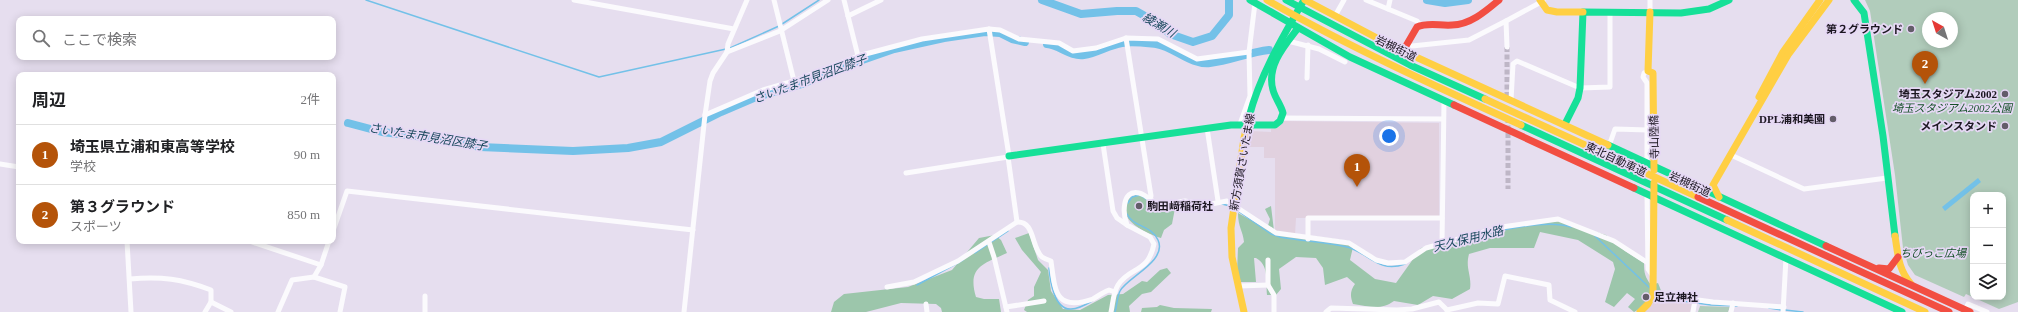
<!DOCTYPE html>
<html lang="ja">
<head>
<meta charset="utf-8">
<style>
	body { margin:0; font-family:"Times New Roman","Noto Sans JP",serif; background:#f6f6f6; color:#202124 }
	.controls { position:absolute; right:12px; bottom:12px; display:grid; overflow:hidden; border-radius:8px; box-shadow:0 2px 10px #0003 }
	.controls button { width:36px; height:36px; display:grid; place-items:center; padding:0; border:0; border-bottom:1px solid #e0e0e0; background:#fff; color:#202124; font:20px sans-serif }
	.compass { position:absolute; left:1922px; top:12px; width:36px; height:36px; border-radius:50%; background:#fff; box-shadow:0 2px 10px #0003; rotate:321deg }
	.you { position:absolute; left:1389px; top:136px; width:14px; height:14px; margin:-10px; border:3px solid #fff; border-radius:50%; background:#1a73e8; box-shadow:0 0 0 6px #1a73e833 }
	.badge { display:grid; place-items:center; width:26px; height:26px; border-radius:50%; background:#b45309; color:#fff; font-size:13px; font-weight:700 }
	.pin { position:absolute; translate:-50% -33px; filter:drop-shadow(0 1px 2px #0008) }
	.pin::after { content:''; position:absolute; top:21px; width:14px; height:12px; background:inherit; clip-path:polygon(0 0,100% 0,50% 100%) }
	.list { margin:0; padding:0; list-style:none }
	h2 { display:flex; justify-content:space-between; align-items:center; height:52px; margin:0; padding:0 16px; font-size:17px }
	h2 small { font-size:13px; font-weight:400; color:#757577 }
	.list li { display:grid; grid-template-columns:26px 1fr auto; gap:12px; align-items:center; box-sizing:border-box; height:60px; padding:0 16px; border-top:1px solid #e0e0e0 }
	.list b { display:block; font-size:15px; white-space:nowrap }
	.list p { margin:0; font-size:13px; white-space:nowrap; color:#757577 }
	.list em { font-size:13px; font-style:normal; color:#757577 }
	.icon { flex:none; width:22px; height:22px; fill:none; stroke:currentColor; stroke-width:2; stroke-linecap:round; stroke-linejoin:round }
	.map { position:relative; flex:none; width:2018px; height:312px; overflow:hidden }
	.search { position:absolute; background:#fff; box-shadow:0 2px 10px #0003; left:16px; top:16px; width:320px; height:44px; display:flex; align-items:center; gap:10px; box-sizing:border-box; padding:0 14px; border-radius:8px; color:#757577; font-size:15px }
	.panel { position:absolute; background:#fff; box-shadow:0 2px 10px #0003; left:16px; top:72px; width:320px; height:172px; border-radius:8px }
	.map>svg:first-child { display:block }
	.education { fill:#e1d1df }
	.green { fill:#b1ccbb; fill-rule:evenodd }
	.forest { fill:#9cc6ab }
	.water { fill:#73c1e8 }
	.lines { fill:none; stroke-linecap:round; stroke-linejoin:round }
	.stream { stroke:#73c1e8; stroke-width:1.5 }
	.river { stroke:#73c1e8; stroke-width:8 }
	.street-tunnel { stroke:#beb6c6; stroke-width:5; stroke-dasharray:5 2.5; stroke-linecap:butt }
	.street { stroke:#fbfafd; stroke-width:5 }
	.fast { stroke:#16e098; stroke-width:7 }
	.slow { stroke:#ffcf43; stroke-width:7 }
	.jam { stroke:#f24e42; stroke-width:7 }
	.poi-dot { fill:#635d69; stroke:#e6d8f5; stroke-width:1.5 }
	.labels { text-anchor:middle; stroke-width:3.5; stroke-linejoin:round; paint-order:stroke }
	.poi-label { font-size:11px; font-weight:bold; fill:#1c1721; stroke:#e6d8f5; text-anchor:end }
	.street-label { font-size:11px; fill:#1c1721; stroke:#e6d8f5 }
	.park-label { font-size:11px; font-style:italic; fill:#155128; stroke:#e6d8f5 }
	.water-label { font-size:12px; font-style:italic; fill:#18485c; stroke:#e6d8f5 }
</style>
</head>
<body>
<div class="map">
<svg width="2018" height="312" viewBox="0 0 2018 312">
	<rect width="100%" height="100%" fill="#e6deef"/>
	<g class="education">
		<path d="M1284 121 1439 123V217L1296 218 1295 235 1275 232V158H1264V147H1248L1250 131 1271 132V129L1277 128Z"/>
		<path d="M1654 298 1660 300 1692 304 1690 312H1644Z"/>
	</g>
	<g class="green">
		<path d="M1865 0H2018V302L1999 309 1966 294 1964 297 1915 275 1908 265 1903 248 1895 175 1870 11ZM1928 18H1952V42H1928ZM1973 195H2003V297H1973Z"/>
		<path d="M1700 306 1730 307 1728 312H1698Z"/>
	</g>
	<g class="forest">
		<path d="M1138 194 1158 206 1176 203 1172 224 1164 230 1161 238C1148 234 1123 223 1125 207 1125 204 1128 200 1129 198Z"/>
		<path d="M1271 206 1274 231 1349 241 1353 247 1350 260 1375 279 1396 283 1421 248 1489 229 1559 221 1606 235 1625 251 1644 263C1644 273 1645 277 1651 285L1658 283 1662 293 1649 294 1643 307 1634 312 1628 307 1635 299 1627 293 1614 307 1605 302 1615 269 1613 262 1578 240 1540 232 1534 248H1490L1469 254C1465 269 1472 275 1470 289L1452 299 1433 296 1418 305 1394 301C1380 311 1369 306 1353 304 1350 296 1350 291 1355 284L1347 277 1325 285 1323 268 1316 258 1296 257 1279 269 1281 289 1276 295H1267C1266 281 1269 265 1256 258H1254L1256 282H1241L1237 272 1238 248 1244 242C1243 231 1238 227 1238 213L1267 229 1270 219 1265 209Z"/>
		<path d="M1029 233 1038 260 1048 270 1051 291 1063 309 1080 310 1108 295 1123 294 1142 281 1147 282 1160 270 1167 268 1171 273 1151 292 1142 294 1129 306 1130 312H1027L1024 310 1028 300 1034 296V287L1041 272 1022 250 1015 238Z"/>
		<path d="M995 235 1001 240 1007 253C983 264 967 267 976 297L984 299H999L1001 312H942L941 308 936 304 901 303 866 312H831L834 302 844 294 908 287 952 270 979 238Z"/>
		<path d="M1160 305 1174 308 1212 309 1211 312H1141L1142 308 1157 307Z"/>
	</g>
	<path class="water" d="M1978 178 1981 182 1945 211 1942 207Z"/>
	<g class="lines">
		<g class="stream">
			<path d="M366 0 599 77 726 49"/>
			<path d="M1433 0V2"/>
			<path d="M730 48 779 26 819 0"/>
			<path d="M1128 203 1132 197 1140 195 1149 201"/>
			<path d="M1222 204 1230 206"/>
			<path d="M1238 211 1271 234 1280 237C1302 241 1326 242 1347 247 1368 252 1378 274 1405 264"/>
			<path d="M1486 234C1510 228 1548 220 1571 227"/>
			<path d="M1595 236 1650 288"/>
			<path d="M975 253 1008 231"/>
			<path d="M1049 268C1050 280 1054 310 1071 309 1078 309 1087 304 1092 301"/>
			<path d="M917 285 963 260"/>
			<path d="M1654 297 1711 305 1737 306"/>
			<path d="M1769 308 1781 310"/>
			<path d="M1785 310 1803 312"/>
			<path d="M1115 312C1117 306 1117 297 1120 291 1126 278 1168 261 1158 240 1151 225 1133 227 1127 214"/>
		</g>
		<g class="river">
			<path d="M1042 0 1081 14 1117 11H1136L1159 24 1170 34 1193 42 1212 36 1229 15V0"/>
			<path d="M1427 0 1445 3 1468 0"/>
			<path d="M1047 44C1060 45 1070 57 1084 55 1097 53 1109 45 1122 43 1132 41 1146 43 1156 44 1175 47 1190 65 1210 63 1230 61 1249 52 1269 50"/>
			<path d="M348 123 382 132 450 140 480 147 573 151 628 148 661 142 721 112 756 97 802 84 828 72 894 49 944 38 985 32 1000 33 1012 39 1025 42"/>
		</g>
		<g class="street-tunnel">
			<path d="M1507 47V100"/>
			<path d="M1508 118V189"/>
		</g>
		<g class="street">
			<path d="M574 0 734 29"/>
			<path d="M774 0 794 81"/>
			<path d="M844 0 858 56"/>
			<path d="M1366 0 1388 9 1390 0"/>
			<path d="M1388 9 1417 21 1420 25"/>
			<path d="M1650 12V0"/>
			<path d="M848 16 881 0"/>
			<path d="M1335 16 1344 0"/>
			<path d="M1506 21 1507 47"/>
			<path d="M989 29 1009 156 1008 157 1017 222"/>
			<path d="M1126 38 1151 196 1150 200"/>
			<path d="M1288 41 1319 49 1345 62"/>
			<path d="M1412 46 1469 40 1506 21 1543 1"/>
			<path d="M727 52 780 31 828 0"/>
			<path d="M1307 78 1308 45"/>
			<path d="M1511 100 1513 64 1517 61 1580 88 1610 87V13"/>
			<path d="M705 115 763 90 794 81 858 56 922 39 989 29 1000 30 1019 39 1059 43 1073 51 1096 48 1126 38 1158 39 1197 59 1249 52"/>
			<path d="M1282 118 1443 119"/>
			<path d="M1240 124 1250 96 1249 52 1255 3"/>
			<path d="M1207 128 1218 201"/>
			<path d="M1103 144 1113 211 1117 218 1127 225"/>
			<path d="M1609 146 1615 129 1648 130"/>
			<path d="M1731 155 1804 189 1887 178"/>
			<path d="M1647 163V83L1643 77 1644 73 1648 71"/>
			<path d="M0 164 19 167"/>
			<path d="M906 173 1008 157"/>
			<path d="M1647 194 1648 269 1653 276"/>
			<path d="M333 231 347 191 693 230"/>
			<path d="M1308 239V218H1442"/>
			<path d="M127 241 131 312"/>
			<path d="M249 241 321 265"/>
			<path d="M989 242 994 257 1007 312"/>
			<path d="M1442 243 1444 101"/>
			<path d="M1268 260V285L1274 295V312"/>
			<path d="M314 277 321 265 329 241"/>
			<path d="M130 279C161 276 182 279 211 290V302L205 312"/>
			<path d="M1239 286 1268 285"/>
			<path d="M887 287 914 282 958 261 1017 222C1035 221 1031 247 1042 257 1045 259 1048 260 1051 261 1055 291 1055 312 1093 299 1098 296 1103 292 1109 290L1115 292"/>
			<path d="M1653 294 1713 302 1784 307"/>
			<path d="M211 302 231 312"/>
			<path d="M926 304 927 312"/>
			<path d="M1006 307 1044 301"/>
			<path d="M1447 310 1478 303 1498 304 1505 276 1549 285 1550 300 1575 312"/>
			<path d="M1965 310 1968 304 1987 312"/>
			<path d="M278 312 292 280 314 277 345 287 340 312"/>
			<path d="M425 312V296"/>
			<path d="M684 312 705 115 710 81 713 73 727 52 728 44 747 0"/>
			<path d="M1111 312C1113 303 1113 293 1118 285 1130 266 1148 274 1154 244L1150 237 1127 225C1123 215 1121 189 1139 193 1145 194 1153 202 1158 205L1185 201 1206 205 1227 201 1276 233 1349 243 1376 260 1388 263 1405 262 1426 248 1502 227 1558 219 1614 241 1648 263"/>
			<path d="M1326 312 1331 308 1397 310 1412 309 1439 302 1447 310V312"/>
			<path d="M1693 312 1695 300"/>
			<path d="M1731 312 1733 303"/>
			<path d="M1783 312 1786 258"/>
		</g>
		<g class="fast">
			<path d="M1250 0 1350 57 1454 105"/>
			<path d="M1286 0 1410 65 1485 99"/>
			<path d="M1854 0 1864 13 1883 136 1895 236"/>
			<path d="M1249 117C1260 75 1282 38 1304 0"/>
			<path d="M1565 124 1578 98 1580 88 1583 12 1681 13 1709 9 1729 0"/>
			<path d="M1521 125 1727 220"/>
			<path d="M1608 145 1826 246"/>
			<path d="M1009 156 1231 125H1275L1280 121 1283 113C1281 105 1275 98 1273 90 1266 66 1285 45 1298 28"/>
			<path d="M1634 188 1902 312"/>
		</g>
		<g class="slow">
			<path d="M1267 0C1349 47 1435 86 1521 125"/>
			<path d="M1305 0 1394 47 1608 145"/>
			<path d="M1540 0 1547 10 1557 12H1583"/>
			<path d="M1650 12 1648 71 1653 73 1654 170"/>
			<path d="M1759 97 1783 52 1820 0"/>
			<path d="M1485 99 1698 197"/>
			<path d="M1719 197 1713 185 1788 55 1829 0"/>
			<path d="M1727 220 1925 312"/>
			<path d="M1895 236C1898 254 1898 269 1911 284"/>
			<path d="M1244 312 1232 257 1231 228 1244 138 1249 117"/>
			<path d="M1640 312 1648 304 1653 294 1654 183"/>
		</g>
		<g class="jam">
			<path d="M1403 51 1417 27C1428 22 1440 26 1452 25 1470 25 1486 11 1499 0"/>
			<path d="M1454 105 1634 188"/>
			<path d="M1698 197 1949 312"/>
			<path d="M1826 246 1970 312"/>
			<path d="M1879 268 1889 269 1898 257"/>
		</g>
	</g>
	<g class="poi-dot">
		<circle cx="1911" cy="29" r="4"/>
		<circle cx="2005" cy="94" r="4"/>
		<circle cx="1833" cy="119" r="4"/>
		<circle cx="2005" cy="126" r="4"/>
		<circle cx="1139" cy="206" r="4"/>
		<circle cx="1646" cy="297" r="4"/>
	</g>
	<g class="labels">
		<g class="poi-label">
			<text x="1903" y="33">第２グラウンド</text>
			<text x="1997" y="98">埼玉スタジアム2002</text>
			<text x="1825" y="123">DPL浦和美園</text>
			<text x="1997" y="130">メインスタンド</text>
			<text x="1147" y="210" text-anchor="start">駒田﨑稲荷社</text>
			<text x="1654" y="301" text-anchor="start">足立神社</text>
		</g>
		<g class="street-label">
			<text transform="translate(1396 48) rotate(26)" y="4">岩槻街道</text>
			<text transform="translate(1654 137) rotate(-91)" y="4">寺山陸橋</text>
			<text transform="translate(1616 159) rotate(25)" y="4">東北自動車道</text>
			<text transform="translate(1242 162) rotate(-80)" y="4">新方須賀さいたま線</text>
			<text transform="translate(1690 184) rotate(25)" y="4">岩槻街道</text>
		</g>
		<g class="park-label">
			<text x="1952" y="112">埼玉スタジアム2002公園</text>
			<text x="1933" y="257">ちびっこ広場</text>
		</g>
		<g class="water-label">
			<text transform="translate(1159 25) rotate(31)" y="4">綾瀬川</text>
			<text transform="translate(810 79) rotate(-20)" y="4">さいたま市見沼区膝子</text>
			<text transform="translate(428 137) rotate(9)" y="4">さいたま市見沼区膝子</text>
			<text transform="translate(1468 239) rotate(-14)" y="4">天久保用水路</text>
		</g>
	</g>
</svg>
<div class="controls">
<button>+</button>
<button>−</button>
<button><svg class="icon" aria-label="layers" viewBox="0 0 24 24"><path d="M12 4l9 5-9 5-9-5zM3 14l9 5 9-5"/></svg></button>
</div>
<svg class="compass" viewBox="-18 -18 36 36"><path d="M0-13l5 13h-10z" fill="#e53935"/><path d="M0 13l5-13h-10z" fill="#757577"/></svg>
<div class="you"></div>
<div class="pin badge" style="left:1357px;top:187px">1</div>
<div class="pin badge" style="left:1925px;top:84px">2</div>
<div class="search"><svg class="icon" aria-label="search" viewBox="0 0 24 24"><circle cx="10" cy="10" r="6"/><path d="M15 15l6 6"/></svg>ここで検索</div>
<section class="panel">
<h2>周辺<small>2件</small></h2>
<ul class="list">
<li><span class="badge">1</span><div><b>埼玉県立浦和東高等学校</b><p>学校</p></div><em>90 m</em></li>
<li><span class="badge">2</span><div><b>第３グラウンド</b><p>スポーツ</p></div><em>850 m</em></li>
</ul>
</section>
</div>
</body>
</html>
